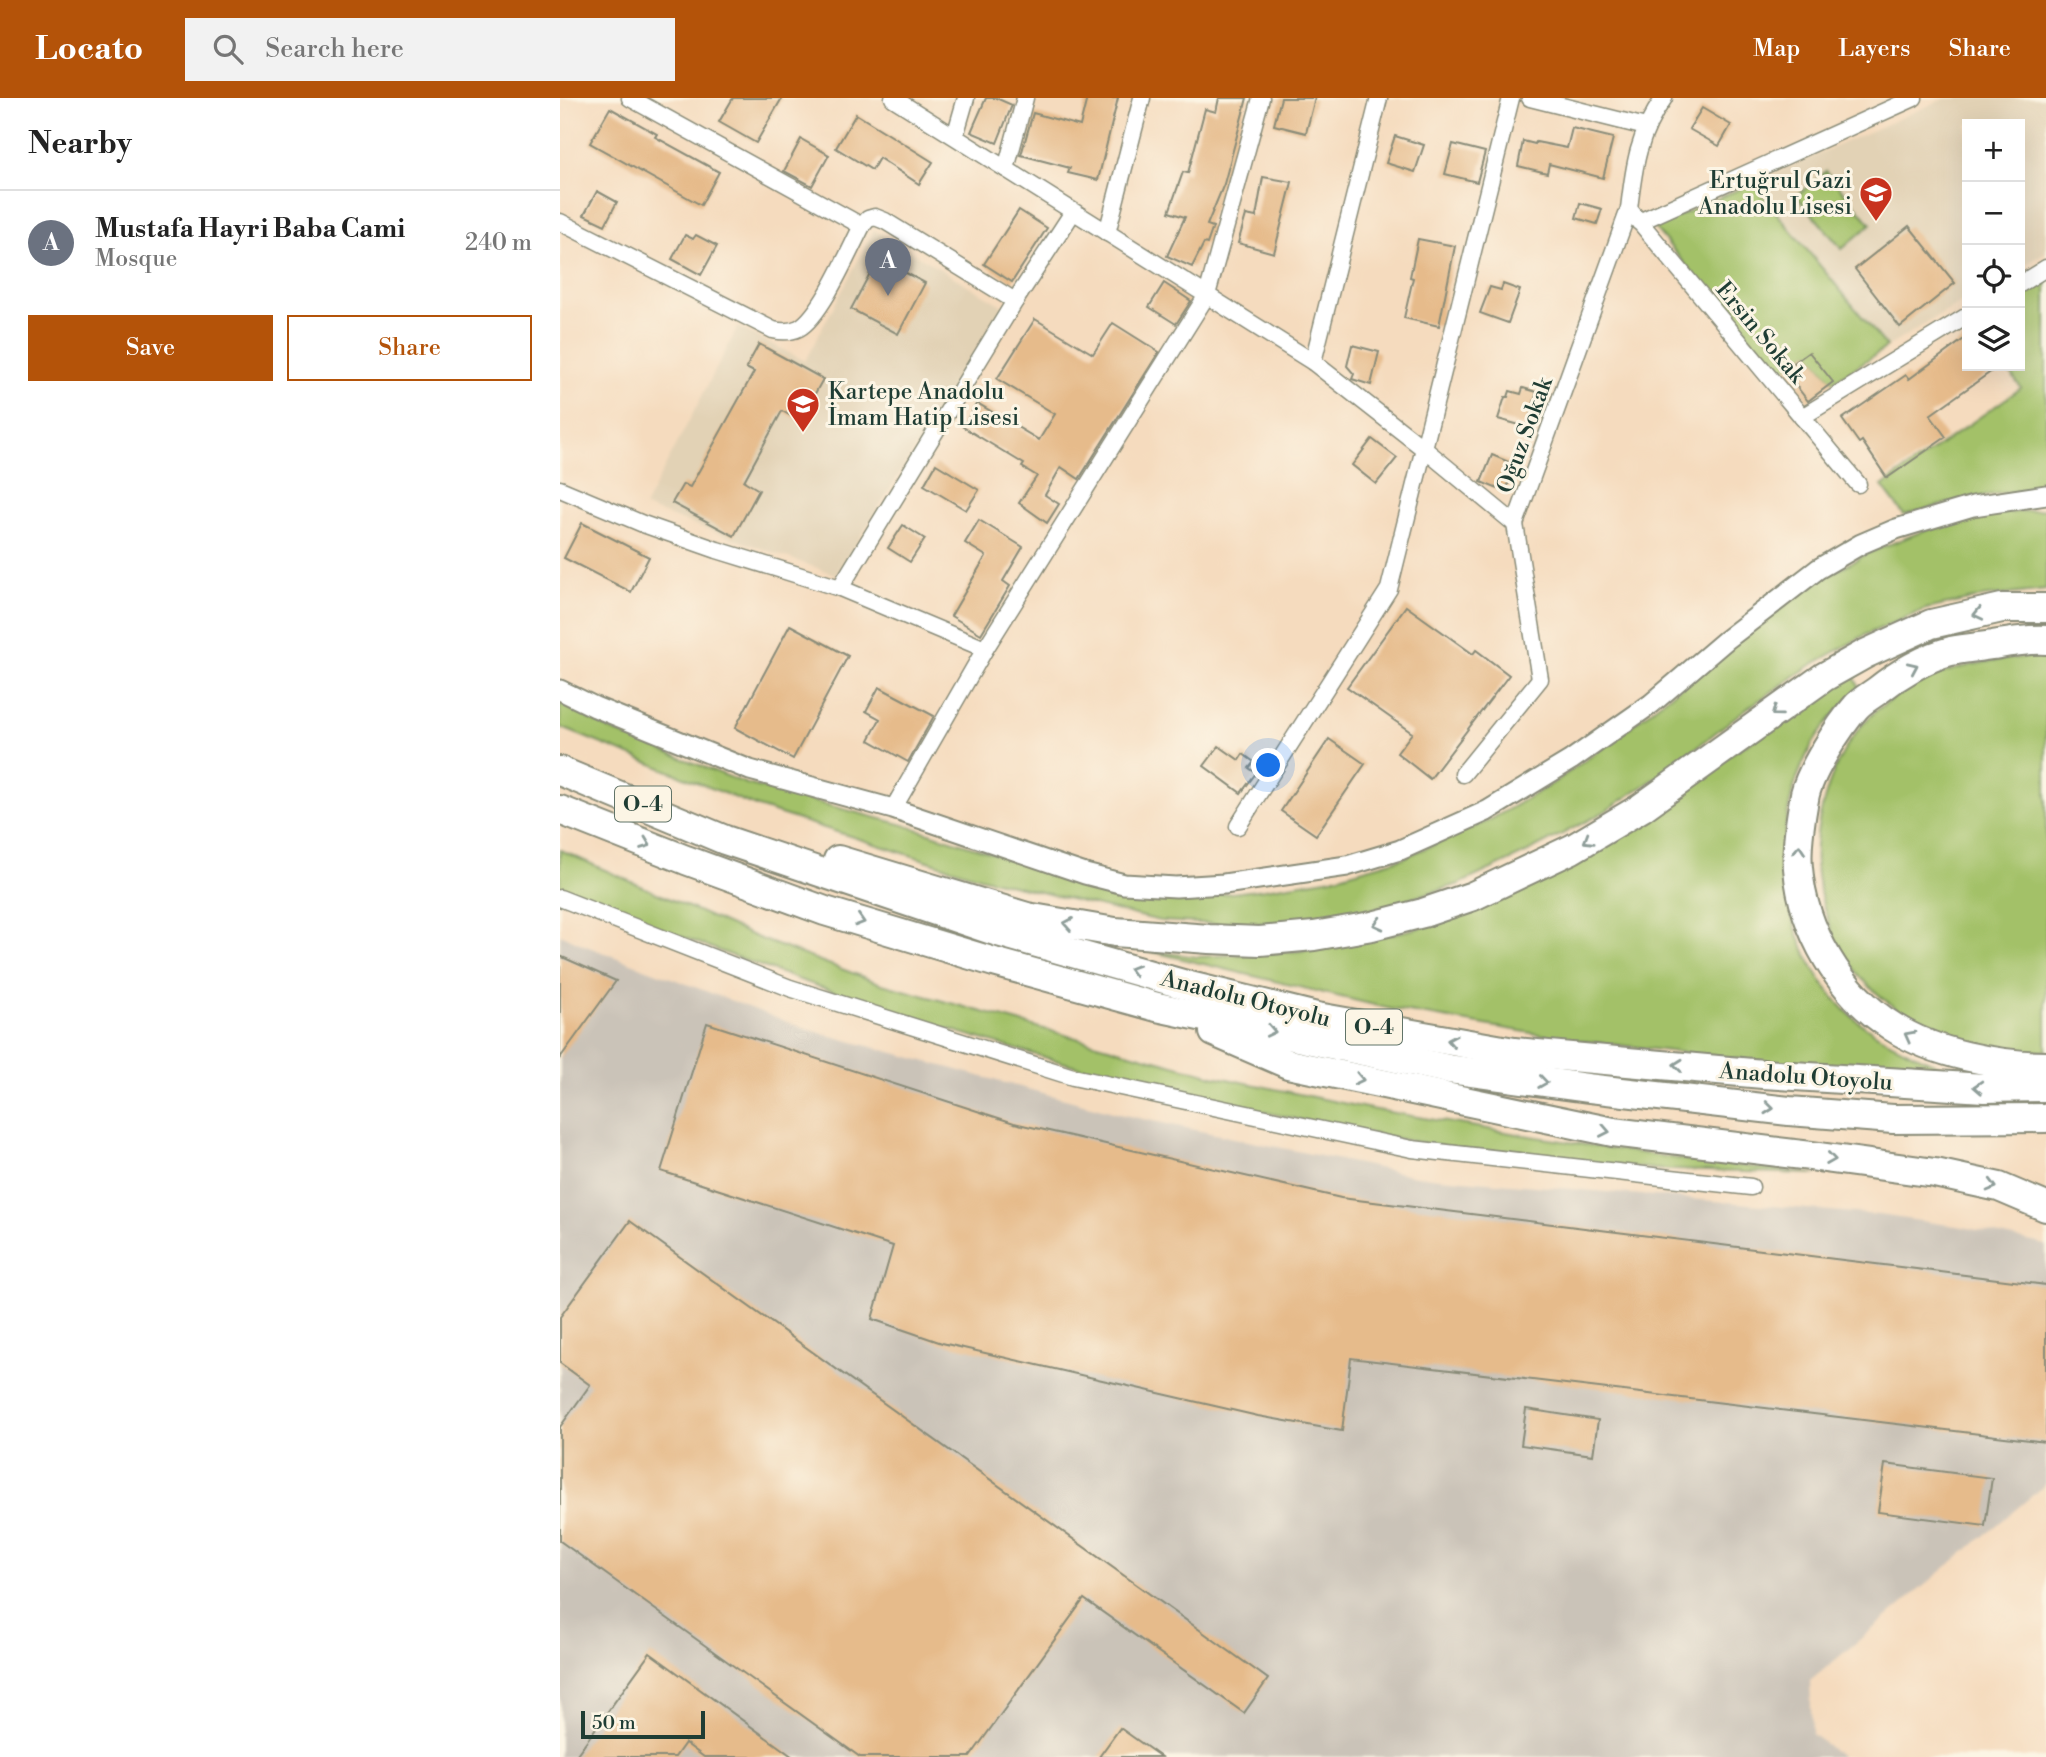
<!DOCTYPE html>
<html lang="en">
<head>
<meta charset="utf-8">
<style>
	body { margin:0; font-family:"Libre Bodoni",serif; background:#f2f2f2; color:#222 }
	.controls { position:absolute; right:21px; top:21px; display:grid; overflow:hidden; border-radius:0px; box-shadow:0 7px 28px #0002 }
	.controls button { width:63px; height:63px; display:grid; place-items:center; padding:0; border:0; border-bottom:2px solid #e0e0e0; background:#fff; color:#222; font:35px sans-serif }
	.scale { position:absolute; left:21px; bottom:18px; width:124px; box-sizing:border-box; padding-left:7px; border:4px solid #1f3d34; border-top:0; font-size:19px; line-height:24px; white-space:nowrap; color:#1f3d34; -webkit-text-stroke:5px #fcf5e5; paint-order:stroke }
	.you { position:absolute; left:709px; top:668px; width:24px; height:24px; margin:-18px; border:5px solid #fff; border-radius:50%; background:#1a73e8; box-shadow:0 0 0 10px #1a73e833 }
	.badge { display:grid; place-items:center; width:46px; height:46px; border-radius:50%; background:#b45309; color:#fff; font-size:23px; font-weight:700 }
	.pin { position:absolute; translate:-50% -58px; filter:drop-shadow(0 2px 4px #0008) }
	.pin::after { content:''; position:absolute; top:37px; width:24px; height:21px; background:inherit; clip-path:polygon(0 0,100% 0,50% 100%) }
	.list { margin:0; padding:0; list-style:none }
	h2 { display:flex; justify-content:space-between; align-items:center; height:91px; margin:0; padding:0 28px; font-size:30px }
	h2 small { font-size:23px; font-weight:400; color:#767676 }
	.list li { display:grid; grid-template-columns:46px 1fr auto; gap:21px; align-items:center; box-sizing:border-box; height:105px; padding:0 28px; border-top:2px solid #e0e0e0 }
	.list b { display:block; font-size:26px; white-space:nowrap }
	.list p { margin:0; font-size:23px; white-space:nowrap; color:#767676 }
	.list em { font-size:23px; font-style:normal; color:#767676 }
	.actions { display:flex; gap:14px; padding:21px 28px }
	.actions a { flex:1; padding:16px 0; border:2px solid #b45309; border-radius:0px; text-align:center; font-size:24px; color:#b45309 }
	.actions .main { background:#b45309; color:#fff }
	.icon { flex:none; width:38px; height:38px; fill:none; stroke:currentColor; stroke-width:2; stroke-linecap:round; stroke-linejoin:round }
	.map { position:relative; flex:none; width:1486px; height:1659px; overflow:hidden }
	header { display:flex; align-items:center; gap:42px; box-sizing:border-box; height:98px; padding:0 35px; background:#b45309; color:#fff }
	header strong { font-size:33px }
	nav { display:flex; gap:38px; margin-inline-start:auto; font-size:24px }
	.search { width:490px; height:63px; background:#f2f2f2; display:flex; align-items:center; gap:18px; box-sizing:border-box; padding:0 24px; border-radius:0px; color:#767676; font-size:26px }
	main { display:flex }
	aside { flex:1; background:#fff }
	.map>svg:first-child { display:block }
	.built { fill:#e2d2b5 }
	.industrial { fill:#cac3b8 }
	.green { fill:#a3c168; stroke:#617f4e; stroke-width:2 }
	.building { fill:#e6bb8b }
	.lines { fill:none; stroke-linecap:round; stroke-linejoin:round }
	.minor-casing { stroke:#8a8c79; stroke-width:19 }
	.tertiary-casing { stroke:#8a8c79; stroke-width:23 }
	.motorway-casing { stroke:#8a8c79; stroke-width:32 }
	.minor { stroke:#fff; stroke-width:16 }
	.tertiary { stroke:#fff; stroke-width:19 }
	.motorway { stroke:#fff; stroke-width:28 }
	.oneway { stroke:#8f9e9a }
	.labels { text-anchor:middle; stroke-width:6; stroke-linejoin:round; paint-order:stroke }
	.shield { fill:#fcf5e5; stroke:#617469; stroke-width:2 }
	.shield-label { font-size:21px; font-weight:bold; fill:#1f3d34 }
	.poi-label { font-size:23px; fill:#1f3d34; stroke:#fcf5e5; text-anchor:end }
	.street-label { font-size:23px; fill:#1f3d34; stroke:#fcf5e5 }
</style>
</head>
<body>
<header>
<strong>Locato</strong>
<div class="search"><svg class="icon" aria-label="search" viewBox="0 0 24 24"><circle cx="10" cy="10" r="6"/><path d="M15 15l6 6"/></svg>Search here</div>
<nav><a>Map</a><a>Layers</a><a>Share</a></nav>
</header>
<main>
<aside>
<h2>Nearby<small></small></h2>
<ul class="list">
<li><span class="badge" style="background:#6b7280">A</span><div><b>Mustafa Hayri Baba Cami</b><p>Mosque</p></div><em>240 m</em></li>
</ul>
<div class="actions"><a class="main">Save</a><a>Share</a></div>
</aside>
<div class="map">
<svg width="1486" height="1659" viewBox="0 0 1486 1659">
	<rect width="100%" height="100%" fill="#fcf5e5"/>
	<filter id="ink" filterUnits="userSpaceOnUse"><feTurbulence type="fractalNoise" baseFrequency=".0143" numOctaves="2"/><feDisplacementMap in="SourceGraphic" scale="14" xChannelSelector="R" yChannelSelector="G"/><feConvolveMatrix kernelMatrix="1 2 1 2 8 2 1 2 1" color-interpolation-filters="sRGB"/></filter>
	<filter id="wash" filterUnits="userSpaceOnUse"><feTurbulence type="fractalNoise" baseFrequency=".00686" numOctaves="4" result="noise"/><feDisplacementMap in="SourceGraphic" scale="28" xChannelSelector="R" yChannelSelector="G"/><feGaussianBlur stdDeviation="1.57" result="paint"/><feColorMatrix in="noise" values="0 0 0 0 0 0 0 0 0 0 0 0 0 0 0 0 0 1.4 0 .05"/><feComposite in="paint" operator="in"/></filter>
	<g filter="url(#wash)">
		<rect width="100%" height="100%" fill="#f5dbbe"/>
		<g class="built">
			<path d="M1386 0H1486V154L1460 170V26H1407V201L1327 249 1201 96 1208 78Z"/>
			<path d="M314 132 443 208 277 477 84 409 178 229 245 263Z"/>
		</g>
		<path class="industrial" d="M0 836 26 848 249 932 564 1017 856 1078 1318 1117 1403 1129 1486 1147V1386L1250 1583 1252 1636 1282 1659H0Z"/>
		<g class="green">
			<path d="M1266 73 1311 126 1282 151 1237 98Z"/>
			<path d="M1208 78 1201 96 1327 249 1273 284 1249 254 1218 277 1094 129Z"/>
			<path d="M1486 184V389L1408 400 1344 417 1322 388 1461 290 1445 268H1460V200Z"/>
			<path d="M1486 411V492L1423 499 1366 511 1307 536 1248 569 1179 616 1108 672 1044 714 968 754 899 786 822 809 756 823 677 827 600 823 419 779 198 709 0 629V606L53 633 187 686 344 727 438 757 507 784 580 801 639 799 705 791 772 780 843 760 928 723 992 686 1051 644 1206 521 1262 481 1308 455 1363 433 1418 418Z"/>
			<path d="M1486 558V953C1455 953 1411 948 1382 937 1374 934 1366 928 1359 924 1326 907 1298 881 1279 849 1274 842 1272 833 1269 825 1254 782 1251 750 1263 706 1273 668 1291 632 1322 608 1368 571 1429 560 1486 558Z"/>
			<path d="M1293 576 1300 591C1282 607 1264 625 1252 647 1205 732 1217 843 1286 913 1314 940 1352 955 1387 971L1385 980 1245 969 1007 941 831 911 585 852 637 859 739 853 810 841 871 827 934 803 1211 631Z"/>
			<path d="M0 752 198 840 322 886 653 978 811 1011 957 1036 1133 1063 1257 1076C1203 1074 1148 1074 1094 1071 1062 1068 1029 1064 997 1061 969 1058 940 1057 912 1053 598 1004 293 912 0 790Z"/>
		</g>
		<g id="blocks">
			<g class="building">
				<path d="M173 0H222L196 45 159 24Z"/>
				<path d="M426 0H436L452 7 437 45 411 34Z"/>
				<path d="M527 0H558L538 82 508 75 510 70 461 57 473 15 520 28Z"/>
				<path d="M659 0H687L664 86 647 127 653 129 647 146 644 145 632 169 607 158 625 119 609 114 623 74 628 75 645 11 656 14Z"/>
				<path d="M721 0H755L746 35 714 27Z"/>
				<path d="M50 10 97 36 95 39 159 74 141 107 30 45Z"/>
				<path d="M1142 10 1171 27 1159 48 1129 31Z"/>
				<path d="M296 16 373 64 359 86 319 60 312 72 276 50Z"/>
				<path d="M1012 30 1053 40 1043 80 989 66 987 75 958 68 963 43 975 46 976 44 1007 50Z"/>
				<path d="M835 38 864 47 855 74 826 65Z"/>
				<path d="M241 41 269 57 252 88 224 73Z"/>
				<path d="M893 46 925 54 917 84 885 76Z"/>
				<path d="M703 79 732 84 714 155 678 145 686 117 696 119Z"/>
				<path d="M37 93 57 104 45 127 24 117Z"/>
				<path d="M1020 105 1042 111 1037 126 1016 120Z"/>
				<path d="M459 112 487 130 452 184 424 166Z"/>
				<path d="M1349 128 1395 185 1340 229 1295 171Z"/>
				<path d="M125 137 133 141 136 137 157 148 141 177 112 161Z"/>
				<path d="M858 141 895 148 879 228 844 220 853 180 850 179Z"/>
				<path d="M318 160 365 185 338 236 291 211Z"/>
				<path d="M604 185 631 203 616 226 589 209Z"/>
				<path d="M943 186 960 192 948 225 920 215 930 189 941 192Z"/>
				<path d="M475 221 533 256 553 225 599 254 519 381 501 369 485 397 499 406 487 425 459 405 477 378 462 369 464 366 403 329 417 305 479 342 495 316 437 281Z"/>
				<path d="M1407 239V268H1439L1370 317 1386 339 1327 380 1302 343 1299 345 1282 321 1346 277 1349 281Z"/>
				<path d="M199 246 263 281 240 323 222 313 184 383 199 392 174 438 112 405 123 386 130 389 194 274 186 270Z"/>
				<path d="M792 247 819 254 811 287 792 281 794 276 787 268Z"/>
				<path d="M1249 254 1273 284 1248 303 1224 272Z"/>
				<path d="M963 290 977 294 967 329 938 321 945 299H948L950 293 961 296Z"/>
				<path d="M812 341 837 360 816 386 792 367Z"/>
				<path d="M932 357 956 367 945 394 921 384Z"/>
				<path d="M376 366 419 392 406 412 364 387Z"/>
				<path d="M419 422 463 449 443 483 450 488 421 536 391 518 426 458 405 445Z"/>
				<path d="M22 425 89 459 71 494 4 460Z"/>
				<path d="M343 427 365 441 350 464 328 450Z"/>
				<path d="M846 508 913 556 916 552 949 577 870 681 837 655 852 635 787 589Z"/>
				<path d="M230 527 288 558 233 661 175 630Z"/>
				<path d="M319 589 374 618 348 664 309 642 320 621 306 613Z"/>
				<path d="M769 641 805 666 756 737 721 713Z"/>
				<path d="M659 648 679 662 683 656 694 664 689 670 696 675 681 695 644 668Z"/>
				<path d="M0 858 56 883 0 960Z"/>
				<path d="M147 925 454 1025 781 1100 1486 1187V1344L791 1260 782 1333 698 1318 382 1245 312 1221 333 1148 101 1073Z"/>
				<path d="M70 1123 708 1581 684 1615 524 1501 410 1659H300L0 1443V1329L30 1287 0 1265V1219Z"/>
				<path d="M966 1311 1038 1322 1033 1357 961 1347Z"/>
				<path d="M1325 1366 1432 1380 1425 1428 1318 1414Z"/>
				<path d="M90 1555 233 1659H144L125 1645 115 1659H15Z"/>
				<path d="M560 1630 601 1659H539Z"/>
			</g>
		</g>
	</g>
	<g filter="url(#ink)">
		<use href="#blocks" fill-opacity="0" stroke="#8a8c79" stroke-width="2"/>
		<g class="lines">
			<defs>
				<g id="minor">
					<path d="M70 0 302 128"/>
					<path d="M333 0 753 264 863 350 955 426"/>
					<path d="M970 0 1086 29"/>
					<path d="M395 38 406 0"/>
					<path d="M446 71 465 0"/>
					<path d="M1069 111 1298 386"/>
					<path d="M0 124 213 232C222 234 231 234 239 230 262 217 289 153 302 128L308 121 315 119 325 123 455 203"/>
					<path d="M1079 124 1354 0"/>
					<path d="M547 135 582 0"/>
					<path d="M1460 186 1486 170"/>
					<path d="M753 264 819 0"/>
					<path d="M1242 319 1407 218"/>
					<path d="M0 391 83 426 157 452 280 490 425 551"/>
					<path d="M280 490 455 203 513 114"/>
					<path d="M903 676 980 581 955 426 1069 111C1074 67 1078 37 1104 0"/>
					<path d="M333 711 425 551 647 197 701 0"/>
					<path d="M678 728 829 491 951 0"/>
					<path d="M0 800 230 890 513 979 852 1051 1191 1089"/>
				</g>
				<path id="tertiary" d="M0 592 35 609 190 672 333 711 525 776 564 786 616 789 664 786 787 768 840 752 927 713 1011 662 1091 606 1166 542 1258 471 1301 446 1336 431 1413 408 1486 397"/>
				<g id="motorway">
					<path d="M1486 542C1468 541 1451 544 1433 547 1419 549 1405 550 1391 553 1366 559 1337 577 1317 593 1310 598 1301 603 1296 609 1279 628 1251 672 1245 696 1241 717 1236 749 1238 770 1243 832 1280 896 1333 929 1375 956 1436 967 1486 968"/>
					<path d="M0 673 165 742 438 834 626 887 757 919 954 954 1203 976 1424 990 1486 989"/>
					<path d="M0 712 126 762 265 813 434 864 597 909 888 971 1028 990 1229 1013 1333 1021 1486 1020"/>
					<path d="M278 762 467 819 555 834 649 841 700 843 754 838 812 828 863 815 913 798 1012 751 1081 710 1264 579 1305 556 1371 526 1442 510H1486"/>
					<path d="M654 934 728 966 1053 1034 1251 1058 1375 1075 1439 1089 1486 1109"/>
				</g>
			</defs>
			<use href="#minor" class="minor-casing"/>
			<use href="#tertiary" class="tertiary-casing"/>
			<use href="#motorway" class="motorway-casing"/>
			<use href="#minor" class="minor"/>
			<use href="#tertiary" class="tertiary"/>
			<use href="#motorway" class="motorway"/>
		</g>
		<defs><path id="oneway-chevron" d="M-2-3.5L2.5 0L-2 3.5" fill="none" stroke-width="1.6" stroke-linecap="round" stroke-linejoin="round" transform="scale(1.75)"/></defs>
		<g class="oneway">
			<use href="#oneway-chevron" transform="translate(1418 516) rotate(167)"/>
			<use href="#oneway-chevron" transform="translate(1353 569) rotate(-24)"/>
			<use href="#oneway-chevron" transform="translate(1216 614) rotate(144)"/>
			<use href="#oneway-chevron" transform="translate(1028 742) rotate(149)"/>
			<use href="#oneway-chevron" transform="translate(86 746) rotate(21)"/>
			<use href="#oneway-chevron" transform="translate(1239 752) rotate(-86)"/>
			<use href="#oneway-chevron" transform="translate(300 823) rotate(17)"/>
			<use href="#oneway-chevron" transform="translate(508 826) rotate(-170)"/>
			<use href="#oneway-chevron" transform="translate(818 826) rotate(166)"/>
			<use href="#oneway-chevron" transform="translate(574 872) rotate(-164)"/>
			<use href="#oneway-chevron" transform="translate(711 933) rotate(12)"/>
			<use href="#oneway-chevron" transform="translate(1349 938) rotate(-152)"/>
			<use href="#oneway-chevron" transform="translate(892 943) rotate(-170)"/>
			<use href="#oneway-chevron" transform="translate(1118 967) rotate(-174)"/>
			<use href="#oneway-chevron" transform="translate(799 981) rotate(12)"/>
			<use href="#oneway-chevron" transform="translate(983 984) rotate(8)"/>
			<use href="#oneway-chevron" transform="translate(1418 989) rotate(-177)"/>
			<use href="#oneway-chevron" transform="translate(1209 1010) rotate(6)"/>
			<use href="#oneway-chevron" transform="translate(1045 1033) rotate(11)"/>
			<use href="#oneway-chevron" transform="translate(1271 1061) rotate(8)"/>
			<use href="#oneway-chevron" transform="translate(1432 1088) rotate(15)"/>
		</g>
	</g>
	<defs>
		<symbol id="school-pin" viewBox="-11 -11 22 30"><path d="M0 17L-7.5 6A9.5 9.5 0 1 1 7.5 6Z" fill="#c8321e" stroke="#fcf5e5"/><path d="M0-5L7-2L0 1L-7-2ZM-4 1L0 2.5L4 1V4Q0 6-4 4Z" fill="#fff"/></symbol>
	</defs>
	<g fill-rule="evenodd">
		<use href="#school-pin" x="1297" y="76" width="38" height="52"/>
		<use href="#school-pin" x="224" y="287" width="38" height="52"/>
	</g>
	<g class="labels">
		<g class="shield">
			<rect x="55" y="688.5" width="56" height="35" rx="5"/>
			<rect x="786" y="911.5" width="56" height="35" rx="5"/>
		</g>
		<g class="shield-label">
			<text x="83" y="713">O-4</text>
			<text x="814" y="936">O-4</text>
		</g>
		<g class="poi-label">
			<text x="1292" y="90">Ertuğrul Gazi<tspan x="1292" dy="26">Anadolu Lisesi</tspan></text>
			<text x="268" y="301" text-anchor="start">Kartepe Anadolu<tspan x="268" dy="26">İmam Hatip Lisesi</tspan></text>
		</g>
		<g class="street-label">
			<text transform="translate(1201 234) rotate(50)" y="8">Ersin Sokak</text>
			<text transform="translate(964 337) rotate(-70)" y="8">Oğuz Sokak</text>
			<text transform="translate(686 900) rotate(14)" y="8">Anadolu Otoyolu</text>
			<text transform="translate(1246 978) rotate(4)" y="8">Anadolu Otoyolu</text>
		</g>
	</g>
</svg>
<div class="controls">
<button>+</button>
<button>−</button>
<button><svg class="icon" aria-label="locate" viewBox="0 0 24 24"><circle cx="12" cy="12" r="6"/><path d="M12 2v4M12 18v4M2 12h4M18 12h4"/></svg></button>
<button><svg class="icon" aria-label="layers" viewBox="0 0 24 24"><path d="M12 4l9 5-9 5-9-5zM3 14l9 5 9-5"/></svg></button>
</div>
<div class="scale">50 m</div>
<div class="you"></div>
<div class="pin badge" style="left:328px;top:198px;background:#6b7280">A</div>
</div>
</main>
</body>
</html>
